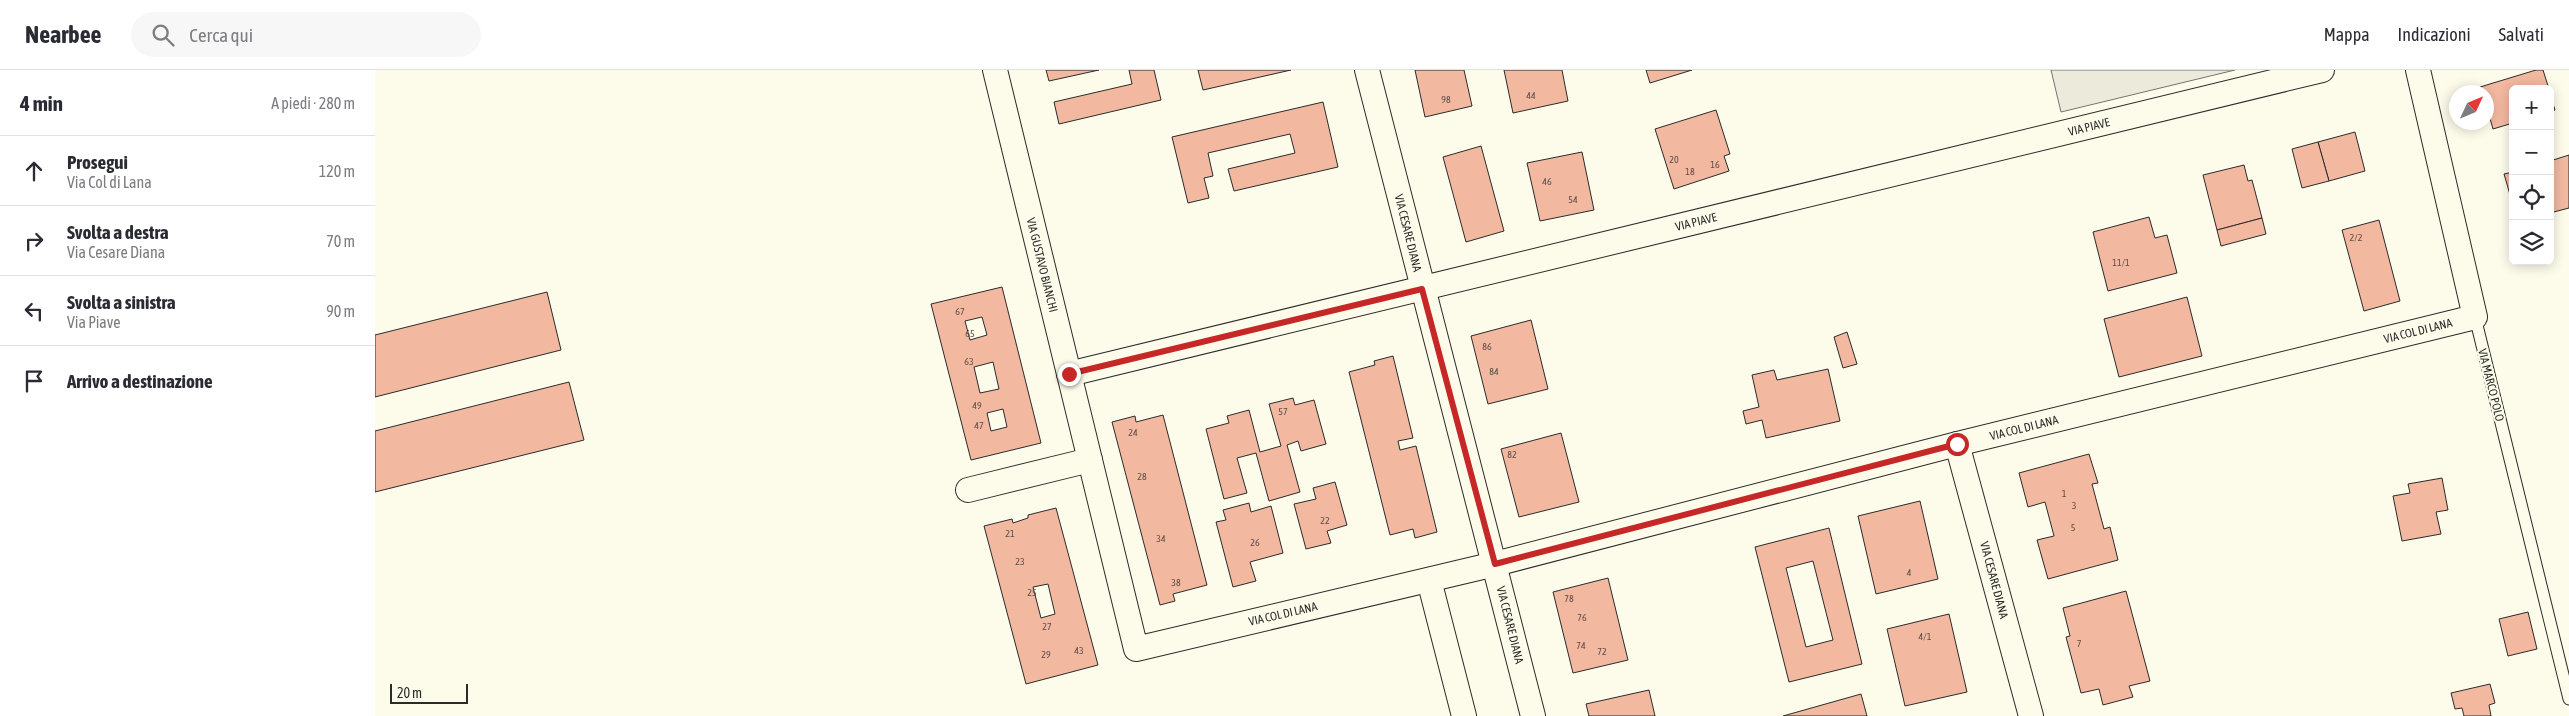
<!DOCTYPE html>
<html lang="it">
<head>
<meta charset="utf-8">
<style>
	body { margin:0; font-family:"Asap Condensed",sans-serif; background:#f7f7f7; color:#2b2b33 }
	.controls { position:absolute; right:15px; top:15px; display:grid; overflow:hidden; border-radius:8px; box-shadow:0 2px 12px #0003 }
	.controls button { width:45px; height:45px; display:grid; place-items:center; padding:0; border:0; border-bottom:1px solid #e1e1e2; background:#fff; color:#2b2b33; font:25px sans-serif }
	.compass { position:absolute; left:2074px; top:15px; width:45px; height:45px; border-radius:50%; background:#fff; box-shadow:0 2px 12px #0003; rotate:46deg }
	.scale { position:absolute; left:15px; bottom:12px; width:78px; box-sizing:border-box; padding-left:5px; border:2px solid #2b2b2b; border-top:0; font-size:14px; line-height:18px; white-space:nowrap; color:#2b2b2b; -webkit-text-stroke:4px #fdfbea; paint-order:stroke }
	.stop { position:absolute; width:15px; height:15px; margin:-11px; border:4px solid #c62828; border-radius:50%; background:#fff }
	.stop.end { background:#c62828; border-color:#fff; box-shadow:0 1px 5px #0008 }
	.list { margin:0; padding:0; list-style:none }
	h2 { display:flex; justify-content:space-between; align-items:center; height:65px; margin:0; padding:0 20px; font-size:21px }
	h2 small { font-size:16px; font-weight:400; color:#7c7c81 }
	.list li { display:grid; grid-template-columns:32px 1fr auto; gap:15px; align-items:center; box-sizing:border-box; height:70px; padding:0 20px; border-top:1px solid #e1e1e2 }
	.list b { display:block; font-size:19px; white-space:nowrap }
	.list p { margin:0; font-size:16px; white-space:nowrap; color:#7c7c81 }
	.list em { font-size:16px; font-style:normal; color:#7c7c81 }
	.icon { flex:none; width:28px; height:28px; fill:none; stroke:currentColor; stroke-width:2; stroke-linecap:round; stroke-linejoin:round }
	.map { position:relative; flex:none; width:2194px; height:646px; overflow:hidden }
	header { display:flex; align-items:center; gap:30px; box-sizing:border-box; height:70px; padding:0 25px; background:#fff; border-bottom:1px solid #e1e1e2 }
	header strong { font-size:24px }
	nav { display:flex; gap:28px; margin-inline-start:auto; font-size:18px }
	.search { width:350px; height:45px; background:#f7f7f7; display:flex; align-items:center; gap:12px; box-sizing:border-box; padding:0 18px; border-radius:28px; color:#7c7c81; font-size:19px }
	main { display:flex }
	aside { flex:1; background:#fff }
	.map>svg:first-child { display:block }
	.green { fill:#ecebdb; stroke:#74746e }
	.building { fill:#f2b8a0; stroke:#2b2b2b; fill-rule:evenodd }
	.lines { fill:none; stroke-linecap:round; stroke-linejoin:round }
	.service-casing { stroke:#2b2b2b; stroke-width:13 }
	.minor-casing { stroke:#2b2b2b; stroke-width:26 }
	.service { stroke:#fdfbea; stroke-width:11 }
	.minor { stroke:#fdfbea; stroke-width:24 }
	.route { stroke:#c62828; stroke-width:6 }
	.labels { text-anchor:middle; stroke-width:4; stroke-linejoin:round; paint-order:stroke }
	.number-label { font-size:10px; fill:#5d4e48 }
	.street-label { font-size:12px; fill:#2b2b2b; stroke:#fdfbea }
</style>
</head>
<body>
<header>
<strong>Nearbee</strong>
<div class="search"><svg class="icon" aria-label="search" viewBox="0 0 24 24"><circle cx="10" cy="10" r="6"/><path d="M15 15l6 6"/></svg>Cerca qui</div>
<nav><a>Mappa</a><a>Indicazioni</a><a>Salvati</a></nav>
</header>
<main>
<aside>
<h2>4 min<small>A piedi · 280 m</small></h2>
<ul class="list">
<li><svg class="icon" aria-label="ahead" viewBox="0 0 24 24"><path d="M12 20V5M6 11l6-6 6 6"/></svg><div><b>Prosegui</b><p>Via Col di Lana</p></div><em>120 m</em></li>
<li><svg class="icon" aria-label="right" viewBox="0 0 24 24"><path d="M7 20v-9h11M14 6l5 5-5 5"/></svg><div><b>Svolta a destra</b><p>Via Cesare Diana</p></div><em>70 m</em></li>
<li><svg class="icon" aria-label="left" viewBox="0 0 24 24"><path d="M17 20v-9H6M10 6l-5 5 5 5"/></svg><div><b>Svolta a sinistra</b><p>Via Piave</p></div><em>90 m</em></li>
<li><svg class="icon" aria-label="arrive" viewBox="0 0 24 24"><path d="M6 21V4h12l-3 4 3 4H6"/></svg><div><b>Arrivo a destinazione</b></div></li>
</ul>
</aside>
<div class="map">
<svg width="2194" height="646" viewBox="0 0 2194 646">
	<rect width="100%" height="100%" fill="#fdfbea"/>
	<path class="green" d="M1676 0H1860L1686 42Z"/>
	<g class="building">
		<path d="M671 0H724L674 11Z"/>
		<path d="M754 0H779L786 30 684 54 679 32 757 14Z"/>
		<path d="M823 0H916L828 20Z"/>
		<path d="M1040 0H1089L1097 36 1050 47Z"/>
		<path d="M1129 0H1187L1193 31 1138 43Z"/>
		<path d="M1271 0H1317L1275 13Z"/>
		<path d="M2161 0H2168L2174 19H2138V53L2118 59 2112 38V22H2107L2105 17Z"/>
		<path d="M2175 24 2180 40 2175 42Z"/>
		<path d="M948 32 963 97 859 121 853 99 920 83 915 64 833 83 838 106 829 108 834 128 813 133 797 67Z"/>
		<path d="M1341 40 1355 84 1349 86 1354 101 1299 119 1280 59Z"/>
		<path d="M1980 62 1990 101 1954 111 1943 72Z"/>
		<path d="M1943 72 1954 111 1927 118 1917 79Z"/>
		<path d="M1106 76 1129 161 1091 172 1068 87Z"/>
		<path d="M1207 82 1219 140 1165 151 1152 93Z"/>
		<path d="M2194 85V138L2175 143V91Z"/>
		<path d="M1869 95 1873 111 1877 110 1887 148 1842 160 1828 105Z"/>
		<path d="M2138 102V135L2129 104Z"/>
		<path d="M1774 147 1780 168 1792 165 1802 203 1733 221 1718 162Z"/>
		<path d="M1887 148 1891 164 1846 176 1842 160Z"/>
		<path d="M2004 150 2025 231 1989 241 1967 160Z"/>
		<path d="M627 217 666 373 596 390 556 234ZM607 247 612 265 595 270 590 251ZM618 292 624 319 605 323 599 297ZM628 339 632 357 616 361 612 343Z"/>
		<path d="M172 222 186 280 0 327V265Z"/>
		<path d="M1812 227 1827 286 1744 307 1729 249Z"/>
		<path d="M1156 250 1173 319 1113 334 1096 266Z"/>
		<path d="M1472 262 1482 294 1468 298 1459 267Z"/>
		<path d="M1018 286 1038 368 1023 371 1025 380 1041 376 1062 462 1040 468 1038 459 1015 465 974 302 1000 295 999 291Z"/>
		<path d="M1453 299 1465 351 1391 368 1387 350 1371 354 1368 341 1384 337 1377 305 1399 300 1402 310Z"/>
		<path d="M194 312 209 370 0 422V361Z"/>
		<path d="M918 328 920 335 939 330 951 374 926 381 923 371 912 375 925 422 894 431 881 383 862 388 872 423 849 429 831 359 854 353 852 346 874 340 885 382 906 376 894 334Z"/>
		<path d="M788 345 832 515 798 524 800 531 785 535 737 352 760 346 761 352Z"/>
		<path d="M1186 363 1204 432 1144 447 1126 379Z"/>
		<path d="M1714 384 1723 413 1717 414 1729 459 1735 457 1743 490 1673 509 1662 470 1679 466 1670 432 1653 437 1644 403Z"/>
		<path d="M2067 408 2073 440 2061 442 2066 464 2027 471 2018 426 2035 423 2033 414Z"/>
		<path d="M960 412 972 455 952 461 956 473 931 479 919 434 941 429 938 418Z"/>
		<path d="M1545 431 1563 509 1501 524 1483 446Z"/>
		<path d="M874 433 876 442 896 436 908 483 875 492 881 511 858 517 841 452 851 450 848 440Z"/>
		<path d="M681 438 723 595 651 614 609 456 637 449 638 453 653 448V445ZM673 514 680 544 666 548 658 517Z"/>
		<path d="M1454 458 1487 594 1414 612 1380 477ZM1438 491 1458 570 1431 577 1411 498Z"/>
		<path d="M1233 508 1253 590 1198 603 1178 522Z"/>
		<path d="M1751 521 1775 611 1754 616 1758 627 1728 635 1724 619 1706 623 1691 567 1695 566 1688 538Z"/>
		<path d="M2153 542 2162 579 2133 586 2124 549Z"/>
		<path d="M1574 544 1592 622 1530 636 1512 559Z"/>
		<path d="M2115 614 2120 633 2114 635 2116 646H2089L2087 638 2080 639 2076 623Z"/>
		<path d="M1274 620 1280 646H1214L1211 634Z"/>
		<path d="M1486 624 1492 646H1408Z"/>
	</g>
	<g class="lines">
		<defs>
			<path id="service" d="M2100 247 2194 629"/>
			<g id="minor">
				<path d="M620 0 761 579 1120 494 1582 374 2100 247 2043 0"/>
				<path d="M992 0 1158 646"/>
				<path d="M694 304 1947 0"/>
				<path d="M1582 374 1656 646"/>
				<path d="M593 420 715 390"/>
				<path d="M1054 510 1089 646"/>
			</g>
		</defs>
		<use href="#service" class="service-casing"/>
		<use href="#minor" class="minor-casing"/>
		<use href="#service" class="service"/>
		<use href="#minor" class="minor"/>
	</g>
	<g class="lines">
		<path class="route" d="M694 304 1047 219 1120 494 1582 374"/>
	</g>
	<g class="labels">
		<g class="number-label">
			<text x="1156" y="29">44</text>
			<text x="1071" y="33">98</text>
			<text x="1299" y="93">20</text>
			<text x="1340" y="98">16</text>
			<text x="1315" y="105">18</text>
			<text x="1172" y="115">46</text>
			<text x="1198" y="133">54</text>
			<text x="1981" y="171">2/2</text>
			<text x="1746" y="196">11/1</text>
			<text x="585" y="245">67</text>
			<text x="595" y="267">65</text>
			<text x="1112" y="280">86</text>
			<text x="594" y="295">63</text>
			<text x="1119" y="305">84</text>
			<text x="602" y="339">49</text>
			<text x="908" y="345">57</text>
			<text x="604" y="359">47</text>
			<text x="758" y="366">24</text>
			<text x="1137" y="388">82</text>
			<text x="767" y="410">28</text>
			<text x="1689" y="427">1</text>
			<text x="1699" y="439">3</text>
			<text x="950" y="454">22</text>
			<text x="1698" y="461">5</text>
			<text x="635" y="467">21</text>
			<text x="786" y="472">34</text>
			<text x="880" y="476">26</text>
			<text x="645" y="495">23</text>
			<text x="1534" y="506">4</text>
			<text x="801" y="516">38</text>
			<text x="657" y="526">25</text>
			<text x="1194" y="532">78</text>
			<text x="1207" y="551">76</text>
			<text x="672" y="560">27</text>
			<text x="1550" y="570">4/1</text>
			<text x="1704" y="577">7</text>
			<text x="1206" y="579">74</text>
			<text x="704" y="584">43</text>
			<text x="1227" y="585">72</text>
			<text x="671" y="588">29</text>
		</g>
		<g class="street-label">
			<text transform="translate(1714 57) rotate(-14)" y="4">VIA PIAVE</text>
			<text transform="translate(1321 152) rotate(-14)" y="4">VIA PIAVE</text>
			<text transform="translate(1033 163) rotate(76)" y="4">VIA CESARE DIANA</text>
			<text transform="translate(667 195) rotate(76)" y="4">VIA GUSTAVO BIANCHI</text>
			<text transform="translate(2043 261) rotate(-14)" y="4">VIA COL DI LANA</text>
			<text transform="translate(2116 315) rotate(76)" y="4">VIA MARCO POLO</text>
			<text transform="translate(1649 358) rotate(-14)" y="4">VIA COL DI LANA</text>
			<text transform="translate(1619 510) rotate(75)" y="4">VIA CESARE DIANA</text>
			<text transform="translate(908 544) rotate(-13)" y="4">VIA COL DI LANA</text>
			<text transform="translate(1135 555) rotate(76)" y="4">VIA CESARE DIANA</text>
		</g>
	</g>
</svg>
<div class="controls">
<button>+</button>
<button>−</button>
<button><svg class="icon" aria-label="locate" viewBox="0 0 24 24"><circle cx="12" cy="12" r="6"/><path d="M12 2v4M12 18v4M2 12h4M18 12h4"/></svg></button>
<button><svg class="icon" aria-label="layers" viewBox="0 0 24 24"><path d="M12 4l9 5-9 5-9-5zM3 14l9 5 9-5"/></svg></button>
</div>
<svg class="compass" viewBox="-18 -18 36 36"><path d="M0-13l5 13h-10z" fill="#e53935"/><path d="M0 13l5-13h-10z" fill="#7c7c81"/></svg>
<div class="scale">20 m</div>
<div class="stop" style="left:1582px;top:374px"></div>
<div class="stop end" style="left:694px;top:304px"></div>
</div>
</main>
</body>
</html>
